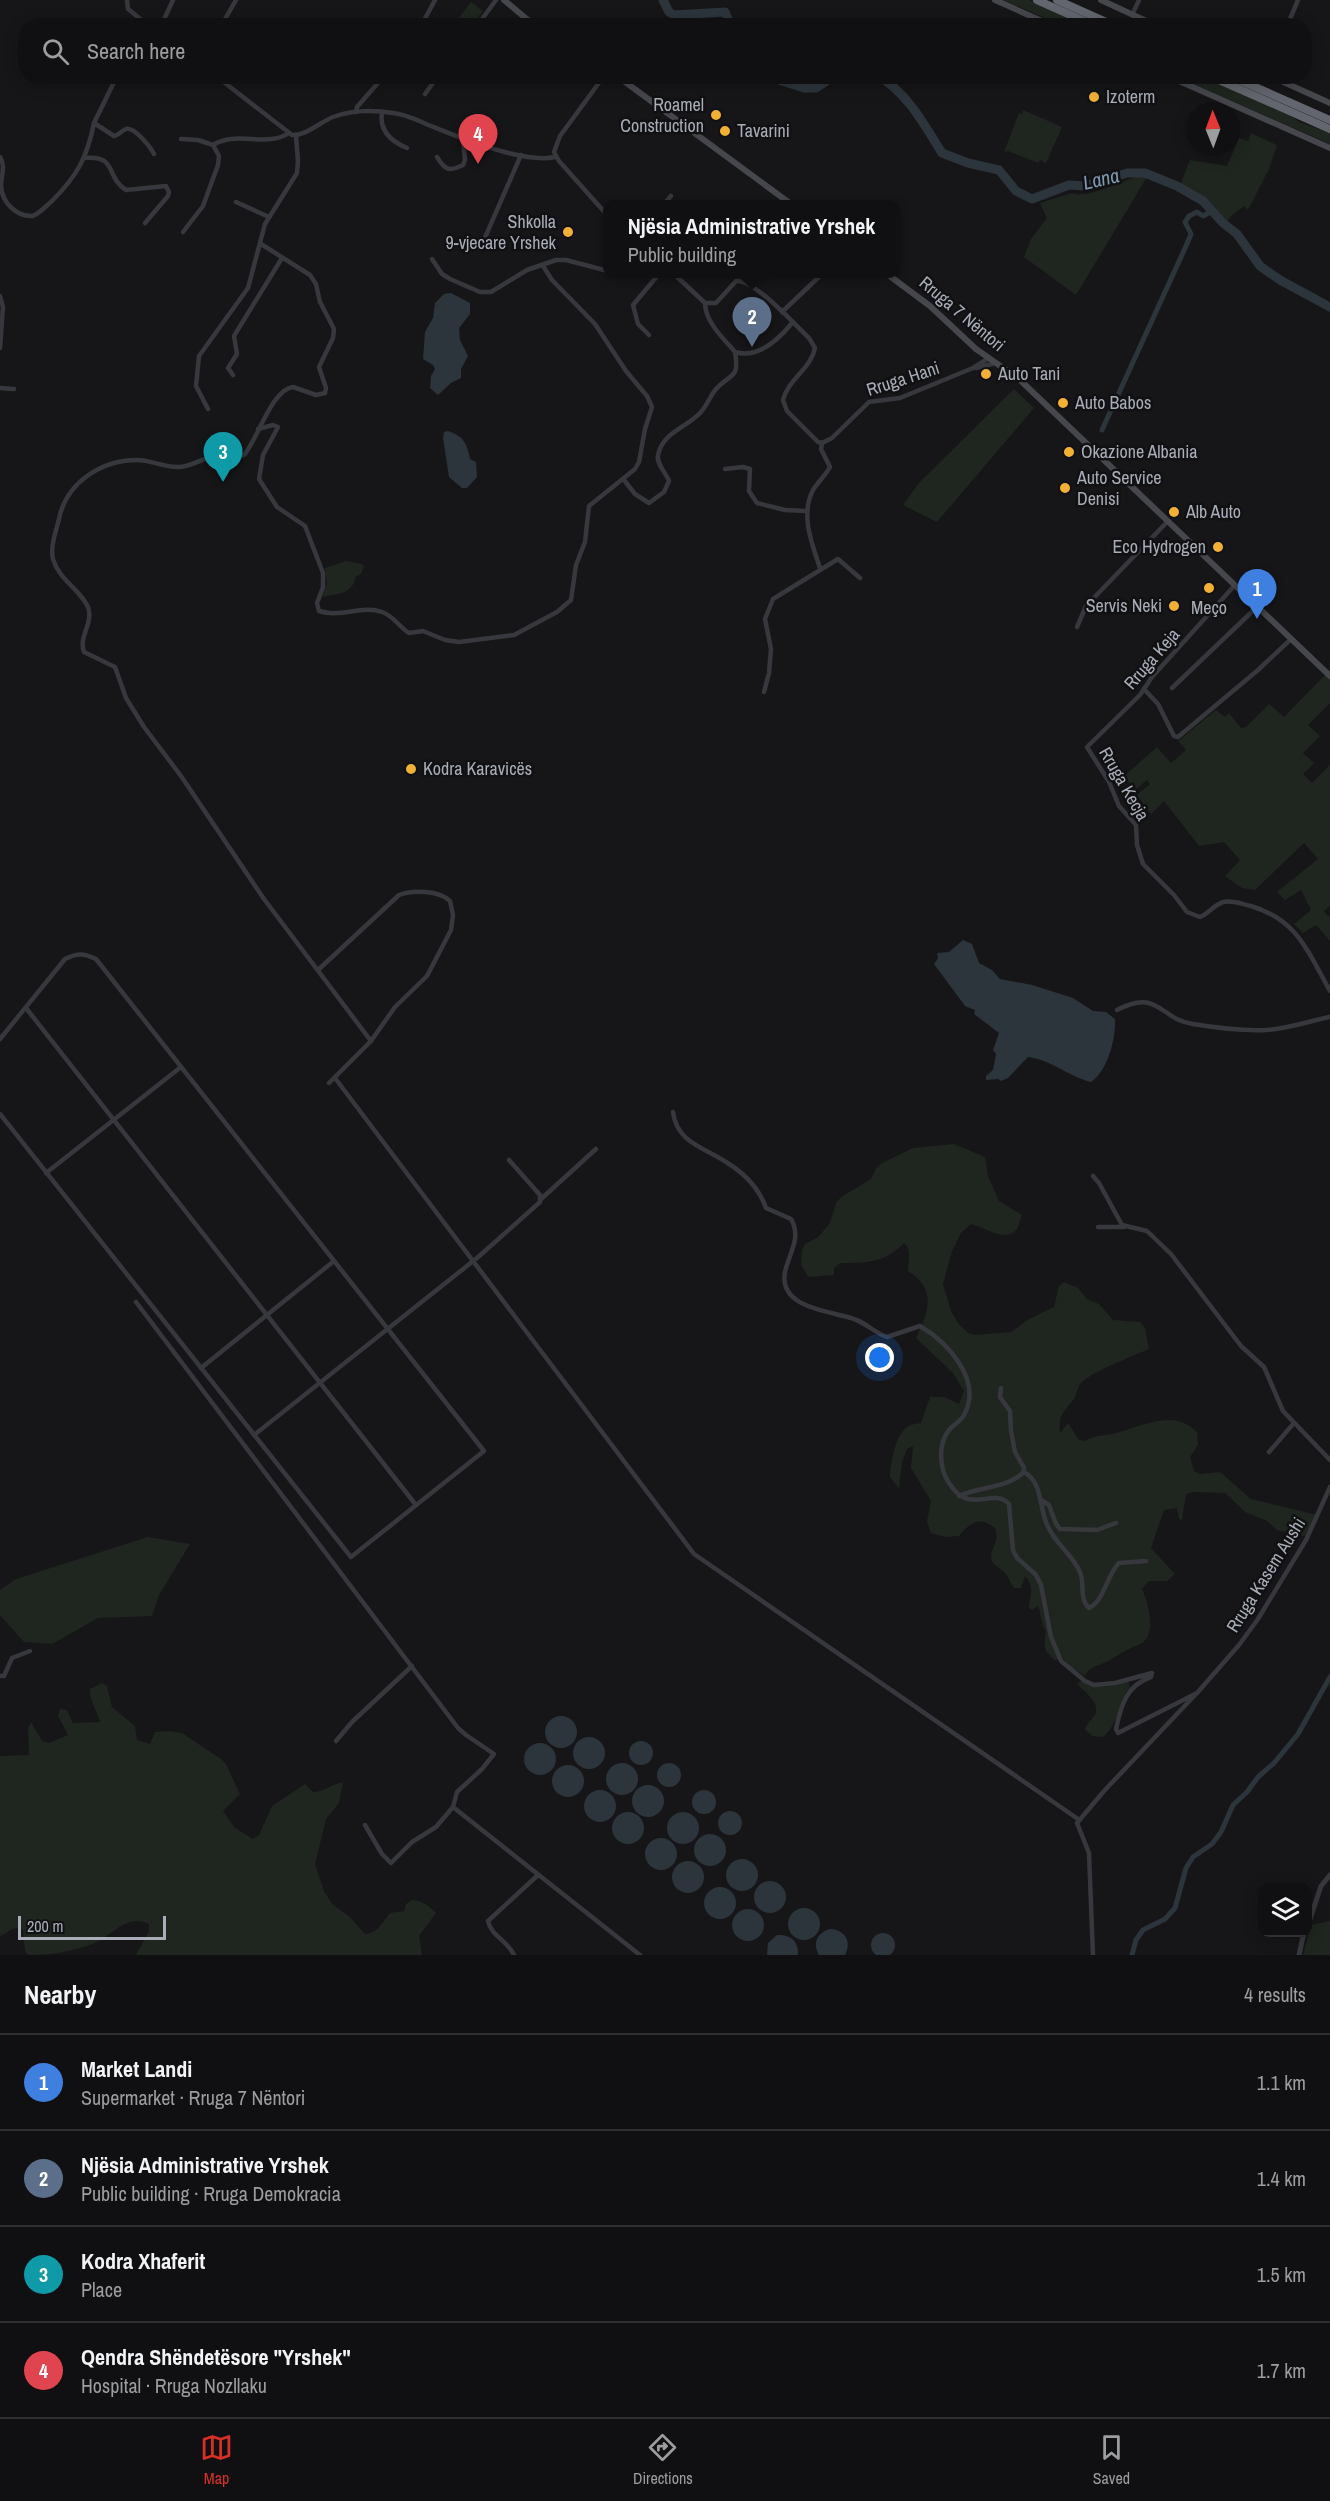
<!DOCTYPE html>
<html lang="en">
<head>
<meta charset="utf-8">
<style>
	body { margin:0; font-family:"Archivo Narrow",sans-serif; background:#1e1e20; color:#f1f3f6 }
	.controls { position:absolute; right:18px; bottom:18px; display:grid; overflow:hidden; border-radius:12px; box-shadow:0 3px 15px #0003 }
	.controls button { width:54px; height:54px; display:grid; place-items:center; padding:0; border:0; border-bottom:2px solid #303032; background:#101012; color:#f1f3f6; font:30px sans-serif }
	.compass { position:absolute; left:1186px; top:102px; width:54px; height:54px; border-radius:50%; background:#101012; box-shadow:0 3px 15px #0003; rotate:359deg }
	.scale { position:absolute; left:18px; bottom:15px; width:148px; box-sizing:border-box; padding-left:6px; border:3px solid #a8adb8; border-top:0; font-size:16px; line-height:21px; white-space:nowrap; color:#a8adb8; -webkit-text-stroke:4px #111113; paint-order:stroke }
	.you { position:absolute; left:880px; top:1358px; width:21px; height:21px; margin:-15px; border:4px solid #fff; border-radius:50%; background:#1a73e8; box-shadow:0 0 0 9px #1a73e833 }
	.badge { display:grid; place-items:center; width:39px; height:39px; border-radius:50%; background:#d93025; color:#fff; font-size:20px; font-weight:700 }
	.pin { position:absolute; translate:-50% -50px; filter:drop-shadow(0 2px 3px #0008) }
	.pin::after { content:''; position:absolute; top:32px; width:21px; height:18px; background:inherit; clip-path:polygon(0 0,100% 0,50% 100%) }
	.popup { position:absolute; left:603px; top:200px; width:297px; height:78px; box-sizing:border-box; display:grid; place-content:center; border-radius:12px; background:#101012; filter:drop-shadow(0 2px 4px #0005); font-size:20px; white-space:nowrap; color:#9c9d9f }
	.popup b { font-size:22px; color:#f1f3f6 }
	.popup::after { content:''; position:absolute; left:50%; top:100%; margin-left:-12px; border:12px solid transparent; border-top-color:#101012 }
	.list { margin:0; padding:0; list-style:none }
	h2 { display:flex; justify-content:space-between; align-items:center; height:78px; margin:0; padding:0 24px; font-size:26px }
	h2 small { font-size:20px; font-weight:400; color:#9c9d9f }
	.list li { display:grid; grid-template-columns:39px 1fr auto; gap:18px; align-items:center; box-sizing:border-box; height:96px; padding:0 24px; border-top:2px solid #303032 }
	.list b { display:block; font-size:22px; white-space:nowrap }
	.list p { margin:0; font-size:20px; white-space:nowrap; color:#9c9d9f }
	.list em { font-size:20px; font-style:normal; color:#9c9d9f }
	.icon { flex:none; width:33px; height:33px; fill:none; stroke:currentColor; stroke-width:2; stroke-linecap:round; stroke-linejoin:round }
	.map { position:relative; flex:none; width:1330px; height:1955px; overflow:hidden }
	.search { position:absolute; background:#101012; box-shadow:0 3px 15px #0003; left:18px; right:18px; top:18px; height:66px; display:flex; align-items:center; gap:15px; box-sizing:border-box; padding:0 21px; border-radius:24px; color:#9c9d9f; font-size:22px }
	.sheet { height:462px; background:#101012 }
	nav { display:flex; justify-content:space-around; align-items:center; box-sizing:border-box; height:84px; border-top:2px solid #303032; background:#101012; font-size:16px; color:#9c9d9f }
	nav a { display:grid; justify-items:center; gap:3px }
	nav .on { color:#d93025 }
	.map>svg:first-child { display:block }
	.green { fill:#1e261f }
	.water { fill:#2c353c }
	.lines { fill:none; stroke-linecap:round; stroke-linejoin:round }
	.canal { stroke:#2c353c; stroke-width:5 }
	.river { stroke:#2c353c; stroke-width:9 }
	.minor { stroke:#37383d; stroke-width:4.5 }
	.tertiary { stroke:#37383d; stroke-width:5 }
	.secondary { stroke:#45474d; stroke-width:6 }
	.motorway { stroke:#63666e; stroke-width:8 }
	.poi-dot { fill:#f2b134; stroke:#111113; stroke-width:2 }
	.labels { text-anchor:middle; stroke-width:5; stroke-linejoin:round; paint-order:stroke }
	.poi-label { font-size:18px; fill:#a8adb8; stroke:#111113; text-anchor:start }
	.street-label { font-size:18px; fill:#a8adb8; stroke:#111113 }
	.water-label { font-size:20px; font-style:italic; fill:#7f9bb3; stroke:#111113 }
</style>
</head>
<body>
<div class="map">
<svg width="1330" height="1955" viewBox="0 0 1330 1955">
	<rect width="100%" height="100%" fill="#161618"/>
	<g class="green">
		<path d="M1003 0H1029L1087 25H1061Z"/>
		<path d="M471 2 483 11 472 25H453Z"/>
		<path d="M1177 77H1203L1293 117 1299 122 1330 133V144Z"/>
		<path d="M1023 110 1062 127 1046 163 1040 160 1038 163 1008 151 1004 152 1019 113 1022 114Z"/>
		<path d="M1251 133 1277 145 1269 169 1248 210 1244 206 1231 216 1226 223 1205 199 1180 185 1190 160 1227 166 1239 138 1248 141Z"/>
		<path d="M1138 176 1147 177 1076 295 1024 257 1031 239 1047 218 1040 203 1072 193C1084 200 1123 181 1138 176Z"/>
		<path d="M1014 389 1034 408 937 522 903 505 918 484Z"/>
		<path d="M346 561 362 564 364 567 361 574 356 576C352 595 339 593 322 597L327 584 325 568Z"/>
		<path d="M1325 675 1330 680V703L1308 725 1320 736 1303 753 1314 763 1303 774 1312 783 1330 765V906L1324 911 1328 917 1330 916V941L1316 925 1303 933 1294 924 1311 910 1301 890 1285 900 1277 892 1318 859 1304 843 1255 890 1242 888 1225 876 1240 860 1224 842 1199 846 1164 801 1151 814 1137 795 1150 784 1147 780 1135 790 1124 776 1157 747 1171 763 1186 750 1178 741 1216 710 1225 717 1229 713 1241 728 1246 727 1269 704 1284 717Z"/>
		<path d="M954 1144 985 1157 988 1176 999 1201 1022 1215C1020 1219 1019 1226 1017 1229 1006 1244 983 1226 971 1224L961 1233 952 1251 943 1284 951 1311 958 1323 968 1333 975 1335 1011 1332 1029 1319 1054 1307 1059 1286 1064 1282 1078 1288 1087 1299 1099 1304 1113 1320 1140 1322 1145 1328 1149 1349C1133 1356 1091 1372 1081 1383 1077 1388 1077 1395 1073 1400 1062 1415 1059 1414 1060 1433L1068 1423 1079 1440 1085 1441C1094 1435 1102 1436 1112 1434 1140 1428 1172 1407 1197 1432L1198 1445 1190 1457 1194 1471 1200 1474 1220 1472 1251 1499 1317 1515 1305 1536 1277 1530 1267 1521 1245 1512 1225 1493 1193 1492 1186 1494 1182 1520 1179 1519 1177 1508 1164 1510 1151 1548 1175 1574 1167 1581H1149L1142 1589C1148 1602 1157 1633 1142 1643 1138 1646 1133 1646 1129 1649 1120 1653 1113 1659 1104 1663 1095 1667 1089 1667 1085 1676L1069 1666 1061 1656 1056 1661C1042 1649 1044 1648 1046 1631 1040 1623 1042 1615 1038 1606L1032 1610 1029 1608C1029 1596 1036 1588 1025 1576L1021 1588H1014C1010 1582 1008 1575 1003 1571 999 1567 994 1566 992 1561 988 1549 1001 1542 995 1528 979 1515 970 1523 959 1536L945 1537 931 1533 927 1521 931 1501 911 1468 913 1446 907 1449 902 1462 899 1488 890 1477C890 1465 896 1433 907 1427 911 1424 916 1424 921 1423L930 1397H944L959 1404 964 1391 953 1373 916 1338C929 1311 937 1289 908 1271 908 1260 912 1251 904 1243 886 1263 865 1263 840 1263L834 1268V1275L808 1277 801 1264 802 1250 805 1244 818 1237 830 1223 836 1203 841 1197 871 1179 877 1167 882 1163 913 1148Z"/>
		<path d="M148 1537 190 1544 159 1595 152 1616 98 1618 52 1644 24 1642 0 1615V1590L16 1579Z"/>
		<path d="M1084 1679C1101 1691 1108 1686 1128 1681L1130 1687C1116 1706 1121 1721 1103 1737L1092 1736 1085 1729C1087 1722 1094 1719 1096 1712 1099 1702 1083 1690 1077 1684Z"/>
		<path d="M102 1683 107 1686 112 1707 135 1726 137 1740 150 1744 155 1732 169 1731 182 1733 221 1759 226 1764 240 1794 223 1811 235 1828 253 1839 259 1835 272 1806 305 1784 313 1792C324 1792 332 1784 343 1782L339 1803 326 1819 315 1864 324 1891 332 1904 350 1917 365 1934C379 1933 382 1922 390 1913L404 1911 406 1904 412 1900C422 1900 429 1906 436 1913L419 1936 422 1955H136L149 1931V1924C127 1912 109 1939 90 1945 69 1952 50 1955 28 1955L25 1951 23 1930C12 1925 10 1932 0 1936V1756L29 1755 28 1728 31 1722 42 1741 49 1743 68 1735 58 1716 60 1709 67 1710 73 1723 100 1722 90 1696V1689Z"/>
		<path d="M1330 1921V1955H1303L1311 1925Z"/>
	</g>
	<g class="water">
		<path d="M451 293 470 303V314L459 328 460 340 468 356 461 369V378L451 383 438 395 430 388 431 376 435 369 433 365 423 359 425 332 433 318 435 303 444 294Z"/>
		<path d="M448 431C464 436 467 444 470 459L476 462 477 477 467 488H462L449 477 443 438 444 432Z"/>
		<path d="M963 940 972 944 979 963 992 970 1000 979 1032 985 1073 998 1093 1011 1106 1012 1115 1019C1116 1038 1108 1071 1091 1082 1069 1077 1052 1060 1028 1057L1008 1078 1001 1081 998 1079 986 1080V1076L993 1070 996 1054 993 1050 999 1033 974 1014 975 1010 965 1006 934 964 938 958 937 953 949 952Z"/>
		<circle cx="561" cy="1732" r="16"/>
		<circle cx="589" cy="1753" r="16"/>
		<circle cx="641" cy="1753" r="12"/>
		<circle cx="540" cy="1759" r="16"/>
		<circle cx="669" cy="1775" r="12"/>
		<circle cx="622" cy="1779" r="16"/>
		<circle cx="568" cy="1781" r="16"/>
		<circle cx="648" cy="1801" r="16"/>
		<circle cx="704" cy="1802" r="12"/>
		<circle cx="600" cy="1806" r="16"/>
		<circle cx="730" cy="1823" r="12"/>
		<circle cx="628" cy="1828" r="16"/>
		<circle cx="683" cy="1828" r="16"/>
		<circle cx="710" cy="1850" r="16"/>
		<circle cx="661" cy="1854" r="16"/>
		<circle cx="742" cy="1875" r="16"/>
		<circle cx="688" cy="1877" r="16"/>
		<circle cx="770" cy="1897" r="16"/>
		<circle cx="720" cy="1903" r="16"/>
		<circle cx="804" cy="1924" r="16"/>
		<circle cx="748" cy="1925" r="16"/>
		<path d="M830 1929C845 1930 852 1941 845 1955H819C812 1943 817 1933 830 1929Z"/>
		<circle cx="883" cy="1945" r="12"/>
		<path d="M777 1935C791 1934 799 1942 798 1955H767L768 1943Z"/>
	</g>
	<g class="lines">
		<g class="canal">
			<path d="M1102 430 1186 246 1191 234 1185 222 1189 216 1197 212 1203 216 1212 211"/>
			<path d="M1132 1955 1136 1940 1143 1930 1165 1919 1175 1908 1186 1868 1193 1857 1212 1844 1221 1832 1233 1805 1247 1792 1258 1777 1274 1763 1298 1734 1330 1677"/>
		</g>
		<g class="river">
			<path d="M663 0 669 12 674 15 725 12 731 26"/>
			<path d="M766 76 804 88H816L834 76"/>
			<path d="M878 76C907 92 925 126 942 153L968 163 999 170 1016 191 1032 199 1069 185 1085 186 1127 173H1145L1177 186 1203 201 1223 223 1237 234 1260 266 1280 280 1330 307"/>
		</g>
		<g class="minor">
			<path d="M127 0 128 9 149 26"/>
			<path d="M1132 15 1139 0"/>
			<path d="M161 26 173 0"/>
			<path d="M221 26 236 0"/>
			<path d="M421 26 435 0"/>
			<path d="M477 26 496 0"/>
			<path d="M1287 26 1298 0"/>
			<path d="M117 76 94 123 114 136C119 135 121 131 126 129 135 127 151 148 154 154"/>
			<path d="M216 76 292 135C306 136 320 122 333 117 352 110 373 110 393 113 406 114 419 121 431 126 461 138 524 164 555 157"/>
			<path d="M604 76 560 136 554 152 559 161 608 216"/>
			<path d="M425 94 438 76"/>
			<path d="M356 112 357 107 384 76"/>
			<path d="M382 112C379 130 390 141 407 148"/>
			<path d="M181 139 198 140 213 145C236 130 267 148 289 133"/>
			<path d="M0 157C6 167 1 176 1 186 2 203 17 217 33 216 41 212 46 206 52 201 77 176 87 158 94 123"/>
			<path d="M437 157C445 170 449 172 463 165L465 160 463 139"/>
			<path d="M85 158C118 155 105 177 126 190L166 186 169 192 168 196 145 223"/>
			<path d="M236 202 269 217"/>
			<path d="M664 204 671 196"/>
			<path d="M183 232 203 206 218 165 219 156 213 145"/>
			<path d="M261 244 310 275 316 284 320 302 334 329 333 338 319 367 326 388 325 393 316 395 293 387C271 390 258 439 244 455 232 458 220 455 208 458 197 461 188 468 177 467 163 467 150 460 137 460 101 460 66 483 59 519 56 531 50 547 53 559 59 580 80 589 88 607 94 623 78 637 84 652L115 667 126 698 144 727 181 776 264 899 371 1041"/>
			<path d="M480 249 521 155"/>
			<path d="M432 259 442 274 450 279 480 292H491L527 270 556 260H566L608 271"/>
			<path d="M674 274 705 303C705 322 724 339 735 352 758 359 779 339 792 323"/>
			<path d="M0 296 3 307 0 348"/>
			<path d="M705 303H716L736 281C754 279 795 325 809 338L815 348C811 369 788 379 783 400L787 411 818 442 822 443"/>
			<path d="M782 312 822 274"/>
			<path d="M649 335 638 324 633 305 659 274"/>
			<path d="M976 368 996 363"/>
			<path d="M233 375 228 368 237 354 234 336 282 258"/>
			<path d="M0 388 14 389"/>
			<path d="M208 409 196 386 199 356 248 288 265 224 297 173 298 161 296 136"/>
			<path d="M258 429 273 425 278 427 263 455 259 479 277 507 305 526 323 573V587L317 603 319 611C340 618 362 605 382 612 394 616 399 627 409 633L423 631 445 640 459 642 514 635 557 612 571 600 576 565 585 542 589 506 635 469 639 462 645 429 652 407 647 396 626 371 595 324 552 280 543 266"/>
			<path d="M822 443 832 438 869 402 900 398 973 368 989 358"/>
			<path d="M725 469 743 467 750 469 749 491 757 503 785 510 807 511"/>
			<path d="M624 480 635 494 649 503 664 492 669 481C666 473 656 463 658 455 663 432 686 428 700 413 707 406 710 396 716 389 730 373 740 380 735 352"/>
			<path d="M820 568C812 544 800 515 813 490 818 482 825 476 830 467L821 449 822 443"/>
			<path d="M1235 585 1152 677 1140 695 1087 747 1109 782 1119 806 1136 825 1137 845 1143 864 1174 895 1187 912 1200 917C1209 913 1214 905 1223 902 1233 900 1242 904 1251 906 1298 920 1308 952 1330 991"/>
			<path d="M1077 627 1086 606 1168 521"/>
			<path d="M1172 688 1257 607"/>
			<path d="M1144 689 1158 704 1174 736 1178 737 1258 670 1291 639"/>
			<path d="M764 692 769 673 771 649 765 619 773 599 838 559 860 578"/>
			<path d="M318 970 399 895C412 890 439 890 450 901L453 915 451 930 427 976 395 1007 371 1041 329 1083"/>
			<path d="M26 1008 416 1505"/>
			<path d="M1117 1010C1159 988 1159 1019 1193 1024 1217 1028 1242 1031 1266 1030 1288 1029 1309 1021 1330 1017"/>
			<path d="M0 1039 65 959C77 953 84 953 96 959L484 1451 351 1557 0 1114"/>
			<path d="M335 1078 694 1554 1078 1819"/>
			<path d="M673 1112C677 1143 704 1147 726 1162 744 1173 759 1188 766 1208L791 1219C802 1238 789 1253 785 1272 778 1309 832 1311 854 1319 866 1323 875 1333 887 1337L920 1326C947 1342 982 1379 965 1413 962 1421 954 1424 949 1430 938 1444 939 1468 949 1483 971 1517 991 1486 1009 1504L1013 1550 1017 1558 1036 1575 1041 1585 1051 1637 1061 1661 1085 1681 1094 1685 1115 1683 1152 1673 1151 1677C1127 1685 1121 1705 1116 1729L1118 1733 1197 1693 1239 1645 1258 1619 1306 1540 1330 1487"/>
			<path d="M46 1173 181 1067"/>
			<path d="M1093 1176 1099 1183 1122 1225 1147 1231 1171 1254 1241 1346 1264 1367 1283 1411 1330 1460"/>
			<path d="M541 1199 596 1149"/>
			<path d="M1098 1227H1124"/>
			<path d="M136 1302 458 1728 466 1735 494 1754 482 1769 457 1792 453 1807 436 1827 412 1842 391 1863 382 1854 365 1825"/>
			<path d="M201 1368 334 1261"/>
			<path d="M1001 1388 1000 1397 1010 1411 1011 1431 1015 1452 1024 1468V1472"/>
			<path d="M254 1435 477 1258 540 1202V1195L509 1160"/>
			<path d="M1269 1452 1294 1423"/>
			<path d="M959 1496C980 1486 1006 1489 1024 1472 1042 1482 1039 1504 1046 1522 1053 1542 1072 1554 1080 1572 1085 1584 1079 1599 1089 1608 1105 1600 1106 1576 1119 1563L1146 1561"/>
			<path d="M1041 1500 1049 1505 1056 1524 1060 1529 1097 1530 1116 1523"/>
			<path d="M0 1676H4L12 1658 30 1651"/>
			<path d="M336 1741 352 1722 412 1666"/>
			<path d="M453 1807 640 1955"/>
			<path d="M514 1955C508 1941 491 1936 488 1921L538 1875"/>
			<path d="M1093 1955 1089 1853 1077 1823 1104 1791 1195 1695"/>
		</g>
		<g class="tertiary">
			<path d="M1308 1925 1321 1886 1330 1875"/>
			<path d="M1299 1955 1304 1932"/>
		</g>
		<g class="secondary">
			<path d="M504 0 535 26"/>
			<path d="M995 0 1053 26"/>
			<path d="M1101 0 1157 26"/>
			<path d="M617 76 791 204"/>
			<path d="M1168 76 1330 148"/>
			<path d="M1270 76 1330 103"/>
			<path d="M887 274 930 306 976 349 1019 379 1330 676"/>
		</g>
		<g class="motorway">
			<path d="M1037 0 1095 26"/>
			<path d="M1057 0 1115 26"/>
			<path d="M1210 76 1330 129"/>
			<path d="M1230 76 1330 120"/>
		</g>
	</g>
	<g class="poi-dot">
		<circle cx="1094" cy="97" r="6"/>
		<circle cx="716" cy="115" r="6"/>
		<circle cx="725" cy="131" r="6"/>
		<circle cx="568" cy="232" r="6"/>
		<circle cx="986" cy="374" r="6"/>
		<circle cx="1063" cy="403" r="6"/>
		<circle cx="1069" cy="452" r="6"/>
		<circle cx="1065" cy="488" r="6"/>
		<circle cx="1174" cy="512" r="6"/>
		<circle cx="1218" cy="547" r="6"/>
		<circle cx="1209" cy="588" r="6"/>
		<circle cx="1174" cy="606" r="6"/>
		<circle cx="411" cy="769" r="6"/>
	</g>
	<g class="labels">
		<g class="poi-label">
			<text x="1106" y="103">Izoterm</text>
			<text x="704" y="111" text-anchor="end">Roamel<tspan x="704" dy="21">Construction</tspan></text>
			<text x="737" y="137">Tavarini</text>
			<text x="556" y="228" text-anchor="end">Shkolla<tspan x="556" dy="21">9-vjecare Yrshek</tspan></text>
			<text x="998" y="380">Auto Tani</text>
			<text x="1075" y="409">Auto Babos</text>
			<text x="1081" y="458">Okazione Albania</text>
			<text x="1077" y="484">Auto Service<tspan x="1077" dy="21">Denisi</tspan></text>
			<text x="1186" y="518">Alb Auto</text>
			<text x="1206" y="553" text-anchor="end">Eco Hydrogen</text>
			<text x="1162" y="612" text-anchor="end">Servis Neki</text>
			<text x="1209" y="614" text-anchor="middle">Meço</text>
			<text x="423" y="775">Kodra Karavicës</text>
		</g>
		<g class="street-label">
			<text transform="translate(962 314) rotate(40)" y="6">Rruga 7 Nëntori</text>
			<text transform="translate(903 379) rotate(-18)" y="6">Rruga Hani</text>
			<text transform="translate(1152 659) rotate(-49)" y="6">Rruga Keja</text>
			<text transform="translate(1124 784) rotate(60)" y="6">Rruga Kecja</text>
			<text transform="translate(1266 1575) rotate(-58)" y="6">Rruga Kasem Aushi</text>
		</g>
		<g class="water-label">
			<text transform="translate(1101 179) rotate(-13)" y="7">Lana</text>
		</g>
	</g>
</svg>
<div class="controls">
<button><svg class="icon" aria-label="layers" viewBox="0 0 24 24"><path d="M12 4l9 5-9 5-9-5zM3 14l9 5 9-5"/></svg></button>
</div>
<svg class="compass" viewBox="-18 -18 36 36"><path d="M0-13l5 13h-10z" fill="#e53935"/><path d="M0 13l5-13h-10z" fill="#9c9d9f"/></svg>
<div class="scale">200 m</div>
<div class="you"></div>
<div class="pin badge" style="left:1257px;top:619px;background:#3f7fe0">1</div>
<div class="pin badge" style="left:752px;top:347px;background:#5c6f8a">2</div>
<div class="popup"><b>Njësia Administrative Yrshek</b>Public building</div>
<div class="pin badge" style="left:223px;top:482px;background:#0f9aa8">3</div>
<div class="pin badge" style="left:478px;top:164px;background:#e0444e">4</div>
<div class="search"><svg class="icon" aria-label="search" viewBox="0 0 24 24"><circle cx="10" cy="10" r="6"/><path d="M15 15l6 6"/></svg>Search here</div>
</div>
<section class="sheet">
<h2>Nearby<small>4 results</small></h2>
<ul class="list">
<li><span class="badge" style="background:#3f7fe0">1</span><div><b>Market Landi</b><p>Supermarket · Rruga 7 Nëntori</p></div><em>1.1 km</em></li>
<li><span class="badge" style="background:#5c6f8a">2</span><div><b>Njësia Administrative Yrshek</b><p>Public building · Rruga Demokracia</p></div><em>1.4 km</em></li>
<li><span class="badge" style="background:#0f9aa8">3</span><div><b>Kodra Xhaferit</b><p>Place</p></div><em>1.5 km</em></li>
<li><span class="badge" style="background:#e0444e">4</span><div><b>Qendra Shëndetësore &quot;Yrshek&quot;</b><p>Hospital · Rruga Nozllaku</p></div><em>1.7 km</em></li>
</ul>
</section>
<nav>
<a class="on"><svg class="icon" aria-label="map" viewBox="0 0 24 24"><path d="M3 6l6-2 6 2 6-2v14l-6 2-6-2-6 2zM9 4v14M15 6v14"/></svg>Map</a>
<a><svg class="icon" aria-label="directions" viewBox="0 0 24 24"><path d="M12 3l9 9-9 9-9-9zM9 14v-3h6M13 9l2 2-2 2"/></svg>Directions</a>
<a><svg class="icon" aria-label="saved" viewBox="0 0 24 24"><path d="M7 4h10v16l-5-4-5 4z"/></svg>Saved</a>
</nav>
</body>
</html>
